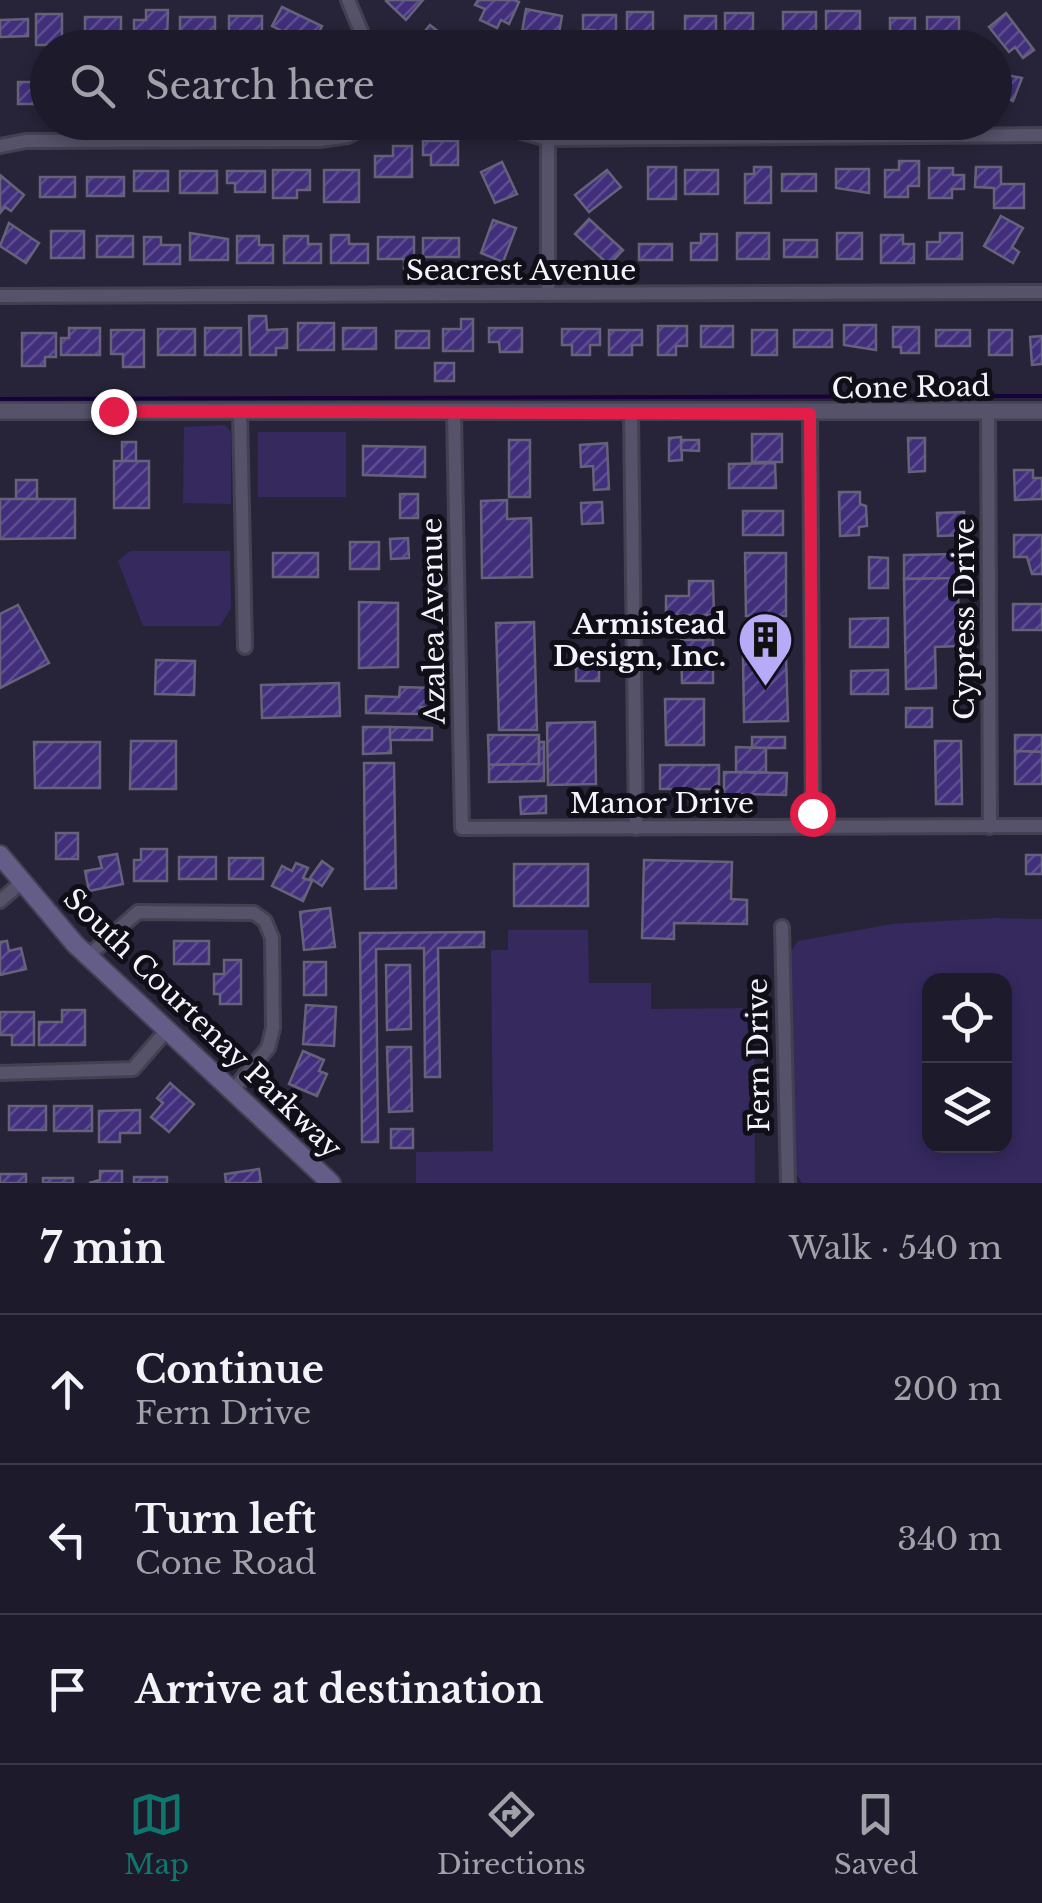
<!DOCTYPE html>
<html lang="en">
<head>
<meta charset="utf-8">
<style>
	body { margin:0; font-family:"Libre Baskerville",serif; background:#2a2837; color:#f1f3f6 }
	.controls { position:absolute; right:30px; bottom:30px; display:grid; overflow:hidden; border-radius:20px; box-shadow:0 5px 15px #0003 }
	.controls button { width:90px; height:90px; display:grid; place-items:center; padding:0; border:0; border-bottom:2px solid #3b3947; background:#1d1b2b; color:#f1f3f6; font:50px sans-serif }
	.stop { position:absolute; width:30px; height:30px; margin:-22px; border:8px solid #e11d48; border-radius:50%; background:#fff }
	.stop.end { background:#e11d48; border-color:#fff; box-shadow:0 2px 10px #0008 }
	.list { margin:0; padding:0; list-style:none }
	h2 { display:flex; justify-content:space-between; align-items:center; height:130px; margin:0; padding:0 40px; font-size:42px }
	h2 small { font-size:32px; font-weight:400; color:#a0a1a9 }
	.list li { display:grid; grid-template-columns:65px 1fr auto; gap:30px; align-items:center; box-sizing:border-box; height:150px; padding:0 40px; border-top:2px solid #3b3947 }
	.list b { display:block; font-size:38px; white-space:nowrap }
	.list p { margin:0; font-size:32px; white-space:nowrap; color:#a0a1a9 }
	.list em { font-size:32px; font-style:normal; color:#a0a1a9 }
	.icon { flex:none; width:55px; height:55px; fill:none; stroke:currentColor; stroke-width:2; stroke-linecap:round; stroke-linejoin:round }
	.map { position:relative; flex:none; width:1042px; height:1183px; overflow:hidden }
	.search { position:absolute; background:#1d1b2b; box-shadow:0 5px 15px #0003; left:30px; right:30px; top:30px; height:110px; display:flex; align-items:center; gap:25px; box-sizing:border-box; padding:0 35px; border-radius:55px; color:#a0a1a9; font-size:38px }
	.sheet { height:580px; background:#1d1b2b }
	nav { display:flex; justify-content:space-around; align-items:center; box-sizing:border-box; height:140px; border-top:2px solid #3b3947; background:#1d1b2b; font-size:28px; color:#a0a1a9 }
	nav a { display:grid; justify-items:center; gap:5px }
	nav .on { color:#0f766e }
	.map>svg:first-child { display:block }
	.green { fill:#35295e; fill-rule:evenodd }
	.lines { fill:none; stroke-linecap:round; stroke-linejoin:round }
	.stream { stroke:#16013a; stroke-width:4 }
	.building { fill:url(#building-hatch); stroke:#65627a; stroke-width:2.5 }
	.minor-casing { stroke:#434051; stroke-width:18 }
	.tertiary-casing { stroke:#434051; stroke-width:20 }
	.secondary-casing { stroke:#434051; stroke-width:22 }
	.minor { stroke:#555269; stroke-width:12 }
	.tertiary { stroke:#555269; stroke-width:15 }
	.secondary { stroke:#645d88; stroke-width:18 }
	.route { stroke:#e11d48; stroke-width:12 }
	.labels { text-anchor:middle; stroke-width:10; stroke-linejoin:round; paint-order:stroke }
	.street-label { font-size:28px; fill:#f4f3fe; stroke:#100f18 }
	.poi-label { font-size:28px; font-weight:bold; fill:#f4f3fe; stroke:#100f18; text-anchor:end }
</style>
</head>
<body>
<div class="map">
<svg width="1042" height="1183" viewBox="0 0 1042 1183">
	<defs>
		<pattern id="building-hatch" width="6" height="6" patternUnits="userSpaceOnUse" patternTransform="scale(2.5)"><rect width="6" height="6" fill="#422f7c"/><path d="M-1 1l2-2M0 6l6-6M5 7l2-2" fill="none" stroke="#5e4e90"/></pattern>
	</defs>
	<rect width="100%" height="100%" fill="#272439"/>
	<g class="green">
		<path d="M225 425 231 432V504L183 503 184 427Z"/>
		<rect x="258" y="432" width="88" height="65"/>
		<path d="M130 551H230L231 608 220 626H143L118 561Z"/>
		<path d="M994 918 1042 919V1183H802L793 1169 788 956 798 941 892 924ZM930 981H1004V1146H930Z"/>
		<path d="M508 930H588L589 983H651V1009L754 1008 755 1183H416V1152L493 1151 491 950H508Z"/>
	</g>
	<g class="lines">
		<path class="stream" d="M0 399 1042 396"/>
	</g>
	<g class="building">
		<path d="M423 0 406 20 386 1 387 0Z"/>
		<path d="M478 0H514L519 2 509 24 501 20 497 28 480 20 485 9 475 5Z"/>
		<path d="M282 7 322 26 312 46 272 26Z"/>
		<path d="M526 9 562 16 558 39 522 32Z"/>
		<path d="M146 10H168L167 41 156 40V48H134V20H146Z"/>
		<rect x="826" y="11" width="34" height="22"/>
		<rect x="627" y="12" width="26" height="30"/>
		<path d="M783 12H816V37L783 32Z"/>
		<rect x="725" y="13" width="28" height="32"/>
		<path d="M1006 13 1034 50 1023 58 1015 47 1009 52 989 27Z"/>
		<rect x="36" y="14" width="26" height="31"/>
		<path d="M583 15H616V40H595V30H583Z"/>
		<path d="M229 16H262V36H250V45H229Z"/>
		<path d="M685 16H716V44H695L696 34H685Z"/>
		<path d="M85 17H121V39H101V48H85Z"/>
		<rect x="180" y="17" width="35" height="18"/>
		<rect x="927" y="17" width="32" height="22"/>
		<rect x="890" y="18" width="25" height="25"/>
		<path d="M28 19V36L0 37V20Z"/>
		<path d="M430 25 458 47 423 48 416 42Z"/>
		<path d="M997 73 1022 78 1013 101 994 93Z"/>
		<rect x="18" y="82" width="30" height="22"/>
		<path d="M423 141H458V165H431V155H423Z"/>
		<path d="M393 146H412V177H375V156H393Z"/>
		<path d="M899 161H919V186H908V197H885V170H899Z"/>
		<path d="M502 162 517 194 495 203 481 172Z"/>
		<rect x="648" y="167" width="28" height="32"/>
		<path d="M754 167H771V203H745V174H754Z"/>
		<path d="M976 167H1001V184H1024V208H994V188L975 187Z"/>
		<path d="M929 168H953V175H964V189H952V198H929Z"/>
		<path d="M836 169H869V193L836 188Z"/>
		<path d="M273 170H310V190H297V198H273Z"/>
		<rect x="324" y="170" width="35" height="32"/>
		<path d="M607 170 621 187 589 212 575 195Z"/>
		<rect x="685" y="170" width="33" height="24"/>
		<rect x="134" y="171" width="34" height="20"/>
		<rect x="180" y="171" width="37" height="22"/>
		<path d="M227 171H265V192H235V183H227Z"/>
		<rect x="782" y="174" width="34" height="17"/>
		<path d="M0 175 24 195 11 211 5 207 0 213Z"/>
		<rect x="40" y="177" width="35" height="20"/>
		<rect x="87" y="177" width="37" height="19"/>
		<path d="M1001 216 1023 228 1012 247 1019 252 1013 263 984 246Z"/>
		<path d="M589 219 623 250 609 265 575 234Z"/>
		<path d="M493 220 516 228 503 262 481 253Z"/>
		<path d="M9 223 39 243 26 263 0 246Z"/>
		<rect x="51" y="231" width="33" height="27"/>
		<path d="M190 233 228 239V260H190Z"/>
		<rect x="737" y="233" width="32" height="26"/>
		<rect x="837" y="233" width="25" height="26"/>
		<path d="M940 233H962V259H927V242H940Z"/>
		<path d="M701 234H717V260H691V243H701Z"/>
		<path d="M331 235H349V244H368V263H331Z"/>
		<path d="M881 235H903V244H914V263H881Z"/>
		<rect x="97" y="236" width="36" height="21"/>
		<path d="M237 236H259V245H273V263H237Z"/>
		<path d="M284 236H308V244H321V263H284Z"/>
		<path d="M144 237H161V245H180V264H144Z"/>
		<path d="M378 237H414V268H404V259H378Z"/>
		<rect x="423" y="238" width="36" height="19"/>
		<rect x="784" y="240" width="33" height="17"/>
		<rect x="639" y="244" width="33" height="16"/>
		<path d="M249 316H266L267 330 287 329V348H276V355H250Z"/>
		<path d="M461 319H473V351H443V329H461Z"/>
		<rect x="298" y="323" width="36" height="27"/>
		<path d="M844 325H876V350L844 345Z"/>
		<path d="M658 326H687V346H676V355H658Z"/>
		<rect x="701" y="326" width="32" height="21"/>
		<path d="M893 327H919V353H901V347H893Z"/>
		<path d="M69 328H100V355H61V338H69Z"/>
		<rect x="205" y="328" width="36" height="27"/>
		<rect x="343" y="328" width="33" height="21"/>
		<path d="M489 328H522V352H500L499 342H489Z"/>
		<rect x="158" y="329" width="37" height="26"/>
		<path d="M562 329H600V345H590V355H572V345H562Z"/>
		<path d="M111 330H144V367H123V354H111Z"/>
		<path d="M609 330H642V345H632V355H609Z"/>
		<rect x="752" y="330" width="25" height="25"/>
		<rect x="794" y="330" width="38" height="17"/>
		<rect x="936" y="330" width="34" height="16"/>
		<rect x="989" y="330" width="23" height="25"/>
		<rect x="396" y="331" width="33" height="17"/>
		<path d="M22 333H56V357H45V366H22Z"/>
		<path d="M1042 336V364L1032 365 1030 337Z"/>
		<rect x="435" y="363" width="19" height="18"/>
		<rect x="752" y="434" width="30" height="28"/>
		<path d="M681 437 682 460 669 461V438Z"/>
		<path d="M908 438H925V471L909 472Z"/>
		<rect x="509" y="440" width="21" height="57"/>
		<path d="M681 440H699V451L681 450Z"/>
		<rect x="122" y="442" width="14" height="19"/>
		<path d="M607 443 609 489 594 490 593 466 581 467 580 445Z"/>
		<path d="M363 446 425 447V477L363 475Z"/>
		<rect x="114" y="461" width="35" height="47"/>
		<path d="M775 463 776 488H729V464Z"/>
		<path d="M1014 470H1033V478H1042V499L1015 500Z"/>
		<rect x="16" y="480" width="21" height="19"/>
		<path d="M839 492H860V504L866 506 867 526 859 527V535L840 536Z"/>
		<rect x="400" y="494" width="18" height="24"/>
		<path d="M0 499H75V538L0 539Z"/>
		<path d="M507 500V519L531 518 532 577 482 578 481 501Z"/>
		<path d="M602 502 603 523 582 524 581 503Z"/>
		<rect x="743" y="511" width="40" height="24"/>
		<path d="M964 512 965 535 938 536 937 513Z"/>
		<path d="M1014 535H1042V574H1032L1027 557H1014Z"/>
		<path d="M408 538 409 558 391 559 390 539Z"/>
		<rect x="350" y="542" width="29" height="27"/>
		<rect x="273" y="553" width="45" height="24"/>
		<path d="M745 553H786V616H746Z"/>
		<path d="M957 554 958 578 904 579V555Z"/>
		<path d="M869 557 888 558V588H869Z"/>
		<path d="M958 578 959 646 935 647 936 688 906 689 904 579Z"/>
		<path d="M689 581H713L714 615H666V596H689Z"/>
		<path d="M359 602 398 603V667L359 668Z"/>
		<rect x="1013" y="604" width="29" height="26"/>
		<path d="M18 605 49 663 0 688V614Z"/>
		<path d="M888 618V647H850V619Z"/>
		<path d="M534 622 537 730H499L496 623Z"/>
		<path d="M681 640H713V683H682Z"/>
		<rect x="576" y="655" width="23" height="26"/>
		<path d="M743 656H786L788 721 744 722Z"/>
		<path d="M156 660 195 661 194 695 155 694Z"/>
		<path d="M888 670V694H851V671Z"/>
		<path d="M339 683 340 716 262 718 261 685Z"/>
		<path d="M400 687 434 688 433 707H420V714L366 713V696L399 697Z"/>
		<path d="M665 699H704V745H666Z"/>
		<rect x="906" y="708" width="26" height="19"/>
		<path d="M595 722 596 784 548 785 547 723Z"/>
		<path d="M363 727H390L391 753 363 754Z"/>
		<path d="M390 727 432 728V740H390Z"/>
		<path d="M488 735H539V764L489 765Z"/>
		<path d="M1015 735H1042V752L1015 751Z"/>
		<rect x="752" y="737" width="33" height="11"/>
		<path d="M131 741H176V789H130Z"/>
		<path d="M935 741H961L962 804H936Z"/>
		<path d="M34 742H100V788H35Z"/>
		<path d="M539 742H544V781L489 782V765L539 764Z"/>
		<path d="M736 747 766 748V772H736Z"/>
		<path d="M1015 751 1042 752V784H1015Z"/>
		<path d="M364 763H394L396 888 365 889Z"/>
		<rect x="660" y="765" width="59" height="24"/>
		<path d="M724 772 787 773 786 795 742 794V810H724Z"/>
		<path d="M546 796V813L521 814 520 797Z"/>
		<rect x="56" y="833" width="22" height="26"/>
		<path d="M141 849H167V881H134V860H141Z"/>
		<path d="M117 854 123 884 89 891 85 871 102 868 99 857Z"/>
		<rect x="1026" y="855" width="16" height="19"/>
		<rect x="179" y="857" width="37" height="22"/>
		<rect x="229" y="858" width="34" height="21"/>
		<path d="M644 860 732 862 731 899 747 900V924L674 923V939L642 938Z"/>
		<path d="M322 861 333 869 322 886 310 878Z"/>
		<path d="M296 863 308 868 303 878 312 881 303 901 272 886 282 866 292 871Z"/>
		<rect x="514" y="864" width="74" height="42"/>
		<path d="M330 908 335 947 304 950 300 912Z"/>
		<path d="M484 932V947L438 948 440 1077H425L424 948 376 949 378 1142H362L360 933Z"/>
		<path d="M7 941 9 951 21 948 26 969 0 975V942Z"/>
		<rect x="174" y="941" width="35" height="23"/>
		<path d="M224 960H241V1004H220V994H214V974H224Z"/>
		<rect x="304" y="962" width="22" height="33"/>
		<path d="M386 965H410L411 1029 387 1030Z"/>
		<path d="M306 1005 336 1007 334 1046 303 1044Z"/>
		<path d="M62 1010H85V1045H39V1022H62Z"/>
		<path d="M0 1012H34V1045H12V1035H0Z"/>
		<path d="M387 1047H411L412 1111 389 1112Z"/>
		<path d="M303 1051 324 1060 319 1071 327 1074 317 1096 289 1084Z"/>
		<path d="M170 1083 194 1104 169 1132 151 1117 163 1103 157 1098Z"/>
		<rect x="9" y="1106" width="37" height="24"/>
		<rect x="54" y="1106" width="38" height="25"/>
		<path d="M140 1110V1133H120V1142H99V1111Z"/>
		<rect x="391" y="1129" width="22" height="19"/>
		<path d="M259 1169 261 1183H226L225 1174Z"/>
		<path d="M100 1171H122V1183H89L100 1180Z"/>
		<rect x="0" y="1174" width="26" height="9"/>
		<rect x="134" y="1177" width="33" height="6"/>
		<rect x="43" y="1178" width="30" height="5"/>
	</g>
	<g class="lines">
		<defs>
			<g id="minor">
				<path d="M348 0 368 48"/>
				<path d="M483 122 548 139 1042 135"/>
				<path d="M0 146 26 141 320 140 348 136 373 122"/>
				<path d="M548 294V139"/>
				<path d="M0 296 1042 292"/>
				<path d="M240 411 245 647"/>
				<path d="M988 412 990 827"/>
				<path d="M454 413 462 828 1042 826"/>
				<path d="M631 413 636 828"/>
				<path d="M810 413 813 828"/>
				<path d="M0 901 21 883"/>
				<path d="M782 927 788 1183"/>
				<path d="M88 956 138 912 254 913 265 921 272 938 273 1028 268 1048 233 1090"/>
				<path d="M0 1073 133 1069 167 1030"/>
			</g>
			<path id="tertiary" d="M0 411H1042"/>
			<path id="secondary" d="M0 855 75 944 331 1183"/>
		</defs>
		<use href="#minor" class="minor-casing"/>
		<use href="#tertiary" class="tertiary-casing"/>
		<use href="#secondary" class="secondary-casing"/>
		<use href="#minor" class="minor"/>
		<use href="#tertiary" class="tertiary"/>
		<use href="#secondary" class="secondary"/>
	</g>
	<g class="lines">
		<path class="route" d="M113 411 810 414 812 813"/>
	</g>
	<defs>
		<symbol id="building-pin" viewBox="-11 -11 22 30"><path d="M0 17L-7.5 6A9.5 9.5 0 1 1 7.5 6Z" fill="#b7abf8" stroke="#100f18"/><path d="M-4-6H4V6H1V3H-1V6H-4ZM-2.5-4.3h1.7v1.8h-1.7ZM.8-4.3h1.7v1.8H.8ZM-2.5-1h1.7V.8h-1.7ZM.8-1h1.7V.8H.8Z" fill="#111"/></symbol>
	</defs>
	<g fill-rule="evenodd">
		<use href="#building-pin" x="734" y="608" width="63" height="86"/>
	</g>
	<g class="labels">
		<g class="street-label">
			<text x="521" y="280">Seacrest Avenue</text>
			<text transform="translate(911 387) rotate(-1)" y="10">Cone Road</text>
			<text transform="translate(964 619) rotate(-90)" y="10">Cypress Drive</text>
			<text transform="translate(433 621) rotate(-91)" y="10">Azalea Avenue</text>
			<text x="662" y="813">Manor Drive</text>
			<text transform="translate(203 1023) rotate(44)" y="10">South Courtenay Parkway</text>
			<text transform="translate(758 1055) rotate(-91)" y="10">Fern Drive</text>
		</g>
		<g class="poi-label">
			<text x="726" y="634">Armistead<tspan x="726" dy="32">Design, Inc.</tspan></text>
		</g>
	</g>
</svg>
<div class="controls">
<button><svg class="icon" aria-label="locate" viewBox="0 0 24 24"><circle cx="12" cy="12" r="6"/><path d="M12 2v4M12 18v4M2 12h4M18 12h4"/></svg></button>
<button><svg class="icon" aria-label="layers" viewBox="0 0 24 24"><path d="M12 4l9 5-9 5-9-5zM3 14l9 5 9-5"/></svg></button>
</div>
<div class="stop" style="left:812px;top:813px"></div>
<div class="stop end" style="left:113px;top:411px"></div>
<div class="search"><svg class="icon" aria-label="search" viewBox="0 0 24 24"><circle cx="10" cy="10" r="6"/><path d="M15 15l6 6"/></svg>Search here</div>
</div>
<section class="sheet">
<h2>7 min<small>Walk · 540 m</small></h2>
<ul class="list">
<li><svg class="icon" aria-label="ahead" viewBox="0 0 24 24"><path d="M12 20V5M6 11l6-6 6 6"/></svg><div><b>Continue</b><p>Fern Drive</p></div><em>200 m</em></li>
<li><svg class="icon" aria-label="left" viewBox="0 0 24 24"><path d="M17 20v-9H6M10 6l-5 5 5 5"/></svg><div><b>Turn left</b><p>Cone Road</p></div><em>340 m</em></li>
<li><svg class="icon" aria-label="arrive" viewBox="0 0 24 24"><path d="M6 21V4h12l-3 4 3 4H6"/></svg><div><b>Arrive at destination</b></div></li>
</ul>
</section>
<nav>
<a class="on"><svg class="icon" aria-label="map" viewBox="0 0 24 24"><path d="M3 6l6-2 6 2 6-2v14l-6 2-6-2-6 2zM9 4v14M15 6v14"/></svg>Map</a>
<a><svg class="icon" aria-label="directions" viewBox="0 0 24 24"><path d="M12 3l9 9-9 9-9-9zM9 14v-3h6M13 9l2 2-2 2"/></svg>Directions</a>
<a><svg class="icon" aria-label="saved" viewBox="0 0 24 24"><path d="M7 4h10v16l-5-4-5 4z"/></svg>Saved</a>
</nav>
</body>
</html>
